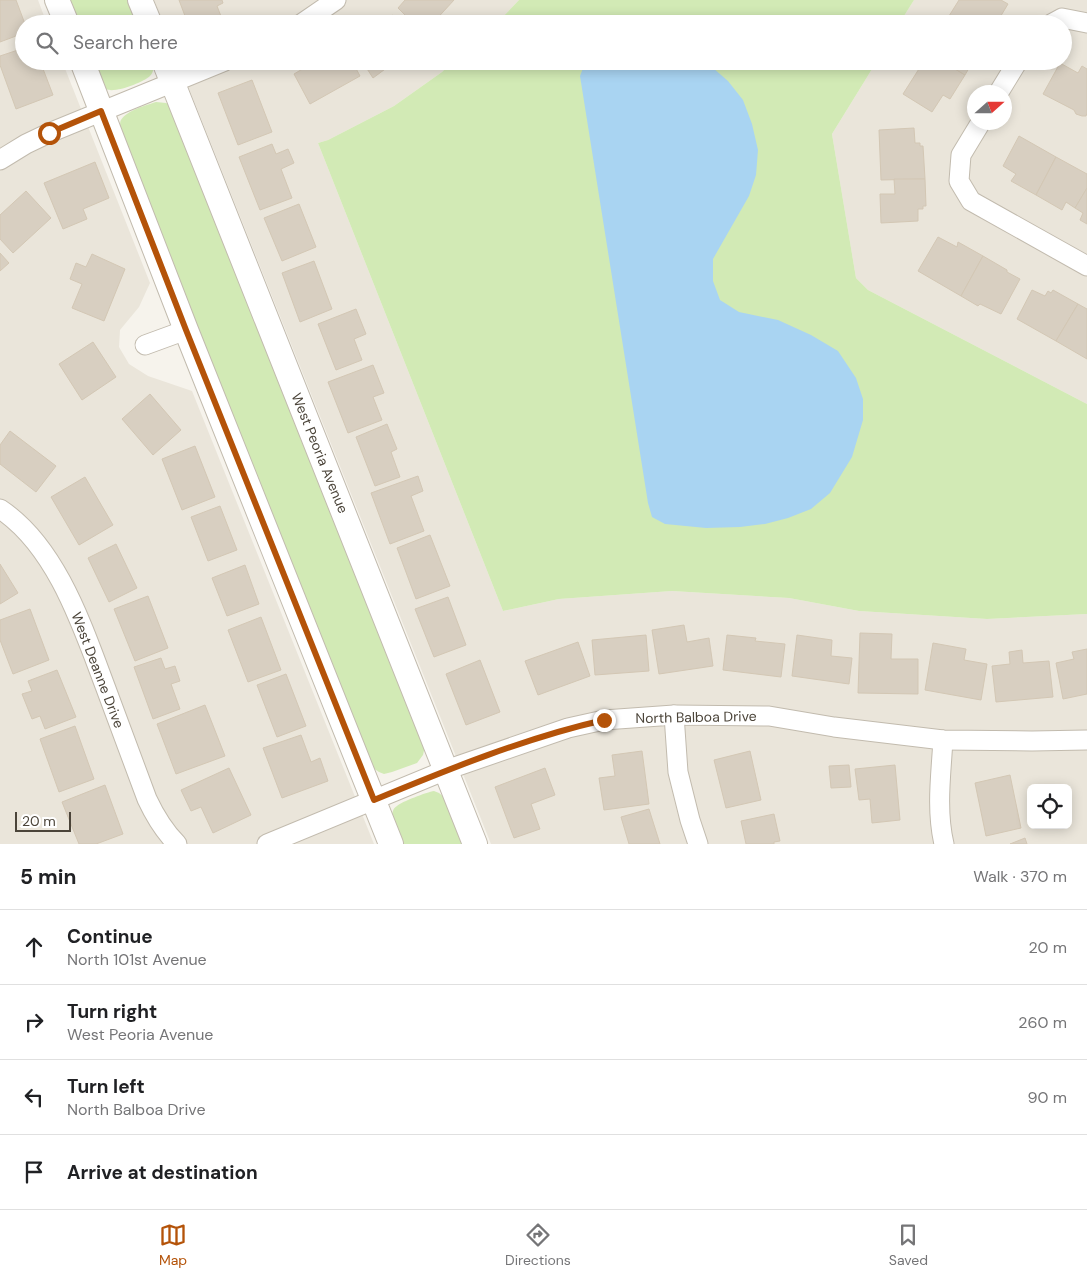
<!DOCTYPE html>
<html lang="en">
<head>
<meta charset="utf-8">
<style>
	body { margin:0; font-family:"DM Sans",sans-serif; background:#f6f6f6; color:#202124 }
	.controls { position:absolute; right:15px; bottom:15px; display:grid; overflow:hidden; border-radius:8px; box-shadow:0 2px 12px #0003 }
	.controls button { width:45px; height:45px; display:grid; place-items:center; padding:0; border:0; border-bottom:1px solid #e0e0e0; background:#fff; color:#202124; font:25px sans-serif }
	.compass { position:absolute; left:967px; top:85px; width:45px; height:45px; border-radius:50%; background:#fff; box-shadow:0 2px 12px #0003; rotate:69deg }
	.scale { position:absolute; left:15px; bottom:12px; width:56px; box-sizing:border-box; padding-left:5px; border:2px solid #4b4439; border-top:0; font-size:14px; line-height:18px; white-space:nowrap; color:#4b4439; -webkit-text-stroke:4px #fff; paint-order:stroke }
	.stop { position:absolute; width:15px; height:15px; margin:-11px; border:4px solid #b45309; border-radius:50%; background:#fff }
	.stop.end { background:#b45309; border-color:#fff; box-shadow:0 1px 5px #0008 }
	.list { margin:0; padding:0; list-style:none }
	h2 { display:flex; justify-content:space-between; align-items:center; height:65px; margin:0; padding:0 20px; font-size:21px }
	h2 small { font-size:16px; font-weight:400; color:#757577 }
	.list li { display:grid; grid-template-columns:32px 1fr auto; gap:15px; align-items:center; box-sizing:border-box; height:75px; padding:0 20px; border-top:1px solid #e0e0e0 }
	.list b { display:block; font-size:19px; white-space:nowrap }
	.list p { margin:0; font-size:16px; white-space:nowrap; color:#757577 }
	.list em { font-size:16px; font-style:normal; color:#757577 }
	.icon { flex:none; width:28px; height:28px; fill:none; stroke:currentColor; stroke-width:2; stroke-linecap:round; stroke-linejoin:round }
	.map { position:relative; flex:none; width:1087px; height:844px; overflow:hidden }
	.search { position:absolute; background:#fff; box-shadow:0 2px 12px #0003; left:15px; right:15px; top:15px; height:55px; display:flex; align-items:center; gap:12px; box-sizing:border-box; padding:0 18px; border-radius:28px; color:#757577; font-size:19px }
	.sheet { height:365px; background:#fff }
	nav { display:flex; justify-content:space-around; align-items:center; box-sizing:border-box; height:70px; border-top:1px solid #e0e0e0; background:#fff; font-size:14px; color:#757577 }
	nav a { display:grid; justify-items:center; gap:2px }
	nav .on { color:#b45309 }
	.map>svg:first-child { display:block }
	.residential { fill:#eae5da; fill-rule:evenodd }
	.green { fill:#d2eab5 }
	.water { fill:#a9d4f2 }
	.building { fill:#d8cfc1; stroke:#d3c7b4 }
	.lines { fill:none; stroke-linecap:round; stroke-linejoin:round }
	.minor-casing { stroke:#c2bbae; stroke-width:21 }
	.tertiary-casing { stroke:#c2bbae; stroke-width:26 }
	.minor { stroke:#fff; stroke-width:19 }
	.tertiary { stroke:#fff; stroke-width:24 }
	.route { stroke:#b45309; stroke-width:6 }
	.labels { text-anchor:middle; stroke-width:5; stroke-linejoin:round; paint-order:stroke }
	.street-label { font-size:14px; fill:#4b4439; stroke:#fff }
</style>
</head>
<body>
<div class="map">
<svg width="1087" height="844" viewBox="0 0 1087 844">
	<rect width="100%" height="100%" fill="#f6f3ec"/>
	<g class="residential">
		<path d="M0 0H38L47 24H24V61H62L150 283 139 307 120 330 119 347 129 364 148 376 192 391 374 844H0Z"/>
		<path d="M154 0H519L496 24H163Z"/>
		<path d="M914 0H1087V404L868 290 856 278 832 134 877 61H1063V24H899ZM974 92H1004V122H974Z"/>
		<path d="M178 61H453L442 72 394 106 328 140 318 143 503 611 559 599 672 591 789 598 859 611 987 619 1087 614V844H491ZM1031 788H1068V825H1031Z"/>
	</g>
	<g class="green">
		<path d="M67 0H130L139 24H76Z"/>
		<path d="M519 0H914L899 24H496Z"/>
		<path d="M91 61H153C154 67 154 72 150 76 144 82 114 94 106 89 98 84 94 70 91 61Z"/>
		<path d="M453 61H877L832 134 856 278 868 290 1087 404V614L987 619 859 611 789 598 672 591 559 599 503 611 318 143 328 140 394 106 442 72Z"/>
		<path d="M156 102 166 103 170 105 425 746 423 755 417 763 392 772 384 774 379 772 370 766 366 758 120 128C120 126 120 121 121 120 127 110 147 105 156 102Z"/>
		<path d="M434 791 439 793 445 798 464 844H401L392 817C392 813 393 808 397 806 401 802 427 792 434 791Z"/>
	</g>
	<path class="water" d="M586 61H700L713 68 728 81 743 100 752 124 758 150 756 175 749 196 713 259V281L720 300 739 312 778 320 811 335 838 351 856 378 863 399V420L852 457 830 493 811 509 788 518 765 524 740 527 706 528 665 524 652 517 648 503 580 76 585 63Z"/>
	<g class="building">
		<path d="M0 0H16L25 24H24V33L0 42Z"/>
		<path d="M179 0H222L223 3 217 6 224 24H188Z"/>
		<path d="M405 0H454L432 24H414L398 8Z"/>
		<path d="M959 0H1001L1008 4 996 24H962L949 16Z"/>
		<path d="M393 15 399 24H380Z"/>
		<path d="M949 16 962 24H945Z"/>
		<path d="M24 48V61H40L53 95 16 109 0 65V56Z"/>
		<path d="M316 61H352L360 76 310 104 294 74Z"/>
		<path d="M362 61H396L373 78Z"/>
		<path d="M924 61H942L965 75 950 99 943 95 932 112 903 94Z"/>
		<path d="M942 61H973L965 75Z"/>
		<path d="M1060 63 1078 73 1082 66 1087 69V113L1086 116H1082L1076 114 1074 110 1043 94Z"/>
		<path d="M252 80 272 132 238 145 218 93Z"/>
		<path d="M914 128 915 143H920V146H923L925 179 881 180 879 130Z"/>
		<path d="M1019 136 1056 157 1036 195 1011 181 1016 174 1003 166Z"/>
		<path d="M272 144 276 154 288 149 294 163 281 169 292 198 260 210 239 157Z"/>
		<path d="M1056 157 1087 174V188L1075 208 1066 202 1062 210 1036 195Z"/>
		<path d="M95 162 109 198 83 209 87 219 63 229 44 183Z"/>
		<path d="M894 179H925L926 206H923V209H918V221L881 223 880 194H895Z"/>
		<path d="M1087 188V224L1080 220 1083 213 1075 208Z"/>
		<path d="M26 191 51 218 13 253 0 239V215Z"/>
		<path d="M299 204 316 247 282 261 264 218Z"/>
		<path d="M938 237 957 247 958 242 983 256 961 296 918 271Z"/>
		<path d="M0 253 9 263 0 271Z"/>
		<path d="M92 254 125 269 104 321 72 308 82 284 70 279 76 263 86 267Z"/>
		<path d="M983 256 1007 270V272L1020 279 1001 314 980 304 978 306 961 296Z"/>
		<path d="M314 261 332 309 300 322 282 273Z"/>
		<path d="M1032 290 1045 296 1048 291 1051 293 1053 290 1078 304 1056 341 1017 319Z"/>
		<path d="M1078 304 1087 309V359L1056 341Z"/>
		<path d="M356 309 366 334 354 339 362 360 336 370 318 324Z"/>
		<path d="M93 342 116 377 82 400 59 364Z"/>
		<path d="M373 365 384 393 373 397 382 420 348 433 328 382Z"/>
		<path d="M150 394 181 430 153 455 122 419Z"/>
		<path d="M387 424 397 449 391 452 400 477 375 486 356 437Z"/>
		<path d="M10 431 56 466 36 492 0 464V445Z"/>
		<path d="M195 446 215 497 182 510 162 459Z"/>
		<path d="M418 476 423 491 411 496 424 531 390 544 371 493Z"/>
		<path d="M85 477 113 525 79 545 51 497Z"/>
		<path d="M220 506 237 550 208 561 191 517Z"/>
		<path d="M430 535 450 586 416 599 397 548Z"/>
		<path d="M116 544 137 588 109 602 88 558Z"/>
		<path d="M0 564 18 593 0 604Z"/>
		<path d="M245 565 259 604 227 616 212 578Z"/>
		<path d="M148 596 168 648 135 661 114 609Z"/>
		<path d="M448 597 466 645 434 657 415 609Z"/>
		<path d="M30 609 49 660 13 674 0 640V620Z"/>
		<path d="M261 617 281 670 248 682 228 630Z"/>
		<path d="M684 625 687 642 709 638 713 666 659 674 652 630Z"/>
		<path d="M860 633 892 634 891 659H918V694L858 693Z"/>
		<path d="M646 635 649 671 595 675 592 640Z"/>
		<path d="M727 635 756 638 755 641 785 644 781 677 723 670Z"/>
		<path d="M797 635 832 640 831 656 852 658 849 684 792 676Z"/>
		<path d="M578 642 590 676 538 695 525 661Z"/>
		<path d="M933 643 966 649 964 660 987 664 981 700 925 690Z"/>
		<path d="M1087 649V694L1063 699 1056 663 1074 659 1072 652Z"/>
		<path d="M1022 650 1023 663 1049 661 1053 697 996 702 992 666 1010 664 1009 652Z"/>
		<path d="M161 658 165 669 175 666 180 681 171 684 180 709 153 719 134 667Z"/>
		<path d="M480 660 500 712 466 725 446 674Z"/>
		<path d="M57 670 76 717 45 729 40 716 32 719 22 694 32 691 28 681Z"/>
		<path d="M286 674 306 726 277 737 257 685Z"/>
		<path d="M205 705 225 756 176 774 157 724Z"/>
		<path d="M75 726 94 779 59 792 40 739Z"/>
		<path d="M301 735 311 762 320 758 328 781 282 798 263 748Z"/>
		<path d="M642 751 649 804 604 810 599 778 615 776 612 755Z"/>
		<path d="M750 751 761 800 726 808 714 760Z"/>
		<path d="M849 765 851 787 831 788 829 766Z"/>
		<path d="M895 765 900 820 872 823 870 799 859 800 855 769Z"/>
		<path d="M229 768 251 815 213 833 201 807 191 811 181 790Z"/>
		<path d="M545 768 555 795 531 804 540 829 514 838 495 787Z"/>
		<path d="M1010 775 1021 828 986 836 975 783Z"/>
		<path d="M105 785 123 834 96 844H79L62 802Z"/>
		<path d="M649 809 660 844H629L621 817Z"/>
		<path d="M774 814 780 841 774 842V844H746L741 821Z"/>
		<path d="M1025 838 1027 844H1010Z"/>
	</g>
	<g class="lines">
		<defs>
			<g id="minor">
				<path d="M301 24 336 0"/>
				<path d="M1051 24 1062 18 1087 23"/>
				<path d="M999 92 1018 61"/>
				<path d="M981 122 961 155 959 181 971 201 1087 266"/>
				<path d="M0 160 26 144 49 133 225 61"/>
				<path d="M145 345 186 330"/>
				<path d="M0 509C56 546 82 625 105 686 119 724 133 762 147 799 155 816 164 831 177 844"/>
				<path d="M674 715 678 772 690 820 698 844"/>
				<path d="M943 740C941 774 936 810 944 844"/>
				<path d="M267 844 446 770 568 728 604 720 674 715 769 716 834 727 943 740 1032 741 1087 740"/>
			</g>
			<g id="tertiary">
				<path d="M57 0 67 24"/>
				<path d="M140 0 150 24"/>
				<path d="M82 61 186 330 391 844"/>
				<path d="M164 61 475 844"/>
			</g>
		</defs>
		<use href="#minor" class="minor-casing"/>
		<use href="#tertiary" class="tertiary-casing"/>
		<use href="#minor" class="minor"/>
		<use href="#tertiary" class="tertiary"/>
	</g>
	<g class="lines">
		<path class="route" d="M49 133 101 111 186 330 374 800C449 769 525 738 604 720"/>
	</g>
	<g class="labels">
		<g class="street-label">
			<text transform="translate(320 453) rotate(68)" y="5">West Peoria Avenue</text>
			<text transform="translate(98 670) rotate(69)" y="5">West Deanne Drive</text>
			<text transform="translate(696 717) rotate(-1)" y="5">North Balboa Drive</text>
		</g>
	</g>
</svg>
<div class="controls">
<button><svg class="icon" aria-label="locate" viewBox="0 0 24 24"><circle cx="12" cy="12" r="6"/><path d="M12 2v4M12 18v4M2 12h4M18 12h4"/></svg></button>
</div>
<svg class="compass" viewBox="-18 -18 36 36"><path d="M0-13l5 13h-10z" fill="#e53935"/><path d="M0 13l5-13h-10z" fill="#757577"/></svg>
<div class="scale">20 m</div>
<div class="stop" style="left:49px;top:133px"></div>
<div class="stop end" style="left:604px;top:720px"></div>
<div class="search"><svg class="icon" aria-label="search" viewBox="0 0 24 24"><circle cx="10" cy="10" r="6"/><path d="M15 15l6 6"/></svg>Search here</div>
</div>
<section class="sheet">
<h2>5 min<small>Walk · 370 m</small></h2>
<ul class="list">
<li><svg class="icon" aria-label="ahead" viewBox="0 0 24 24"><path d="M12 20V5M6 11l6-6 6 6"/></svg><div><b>Continue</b><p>North 101st Avenue</p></div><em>20 m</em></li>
<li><svg class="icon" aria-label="right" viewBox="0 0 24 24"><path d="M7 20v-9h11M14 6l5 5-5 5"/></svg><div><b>Turn right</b><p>West Peoria Avenue</p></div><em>260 m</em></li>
<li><svg class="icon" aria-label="left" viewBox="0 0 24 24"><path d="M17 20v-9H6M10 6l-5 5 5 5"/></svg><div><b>Turn left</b><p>North Balboa Drive</p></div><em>90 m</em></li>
<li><svg class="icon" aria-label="arrive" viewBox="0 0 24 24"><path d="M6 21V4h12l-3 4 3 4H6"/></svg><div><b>Arrive at destination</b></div></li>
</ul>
</section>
<nav>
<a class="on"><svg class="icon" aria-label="map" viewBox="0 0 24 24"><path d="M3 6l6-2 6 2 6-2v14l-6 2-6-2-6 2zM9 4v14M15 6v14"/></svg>Map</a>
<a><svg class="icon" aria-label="directions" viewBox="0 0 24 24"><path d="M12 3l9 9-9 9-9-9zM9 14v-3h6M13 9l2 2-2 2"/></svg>Directions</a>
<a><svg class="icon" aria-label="saved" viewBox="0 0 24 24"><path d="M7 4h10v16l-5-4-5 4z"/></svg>Saved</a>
</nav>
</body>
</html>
